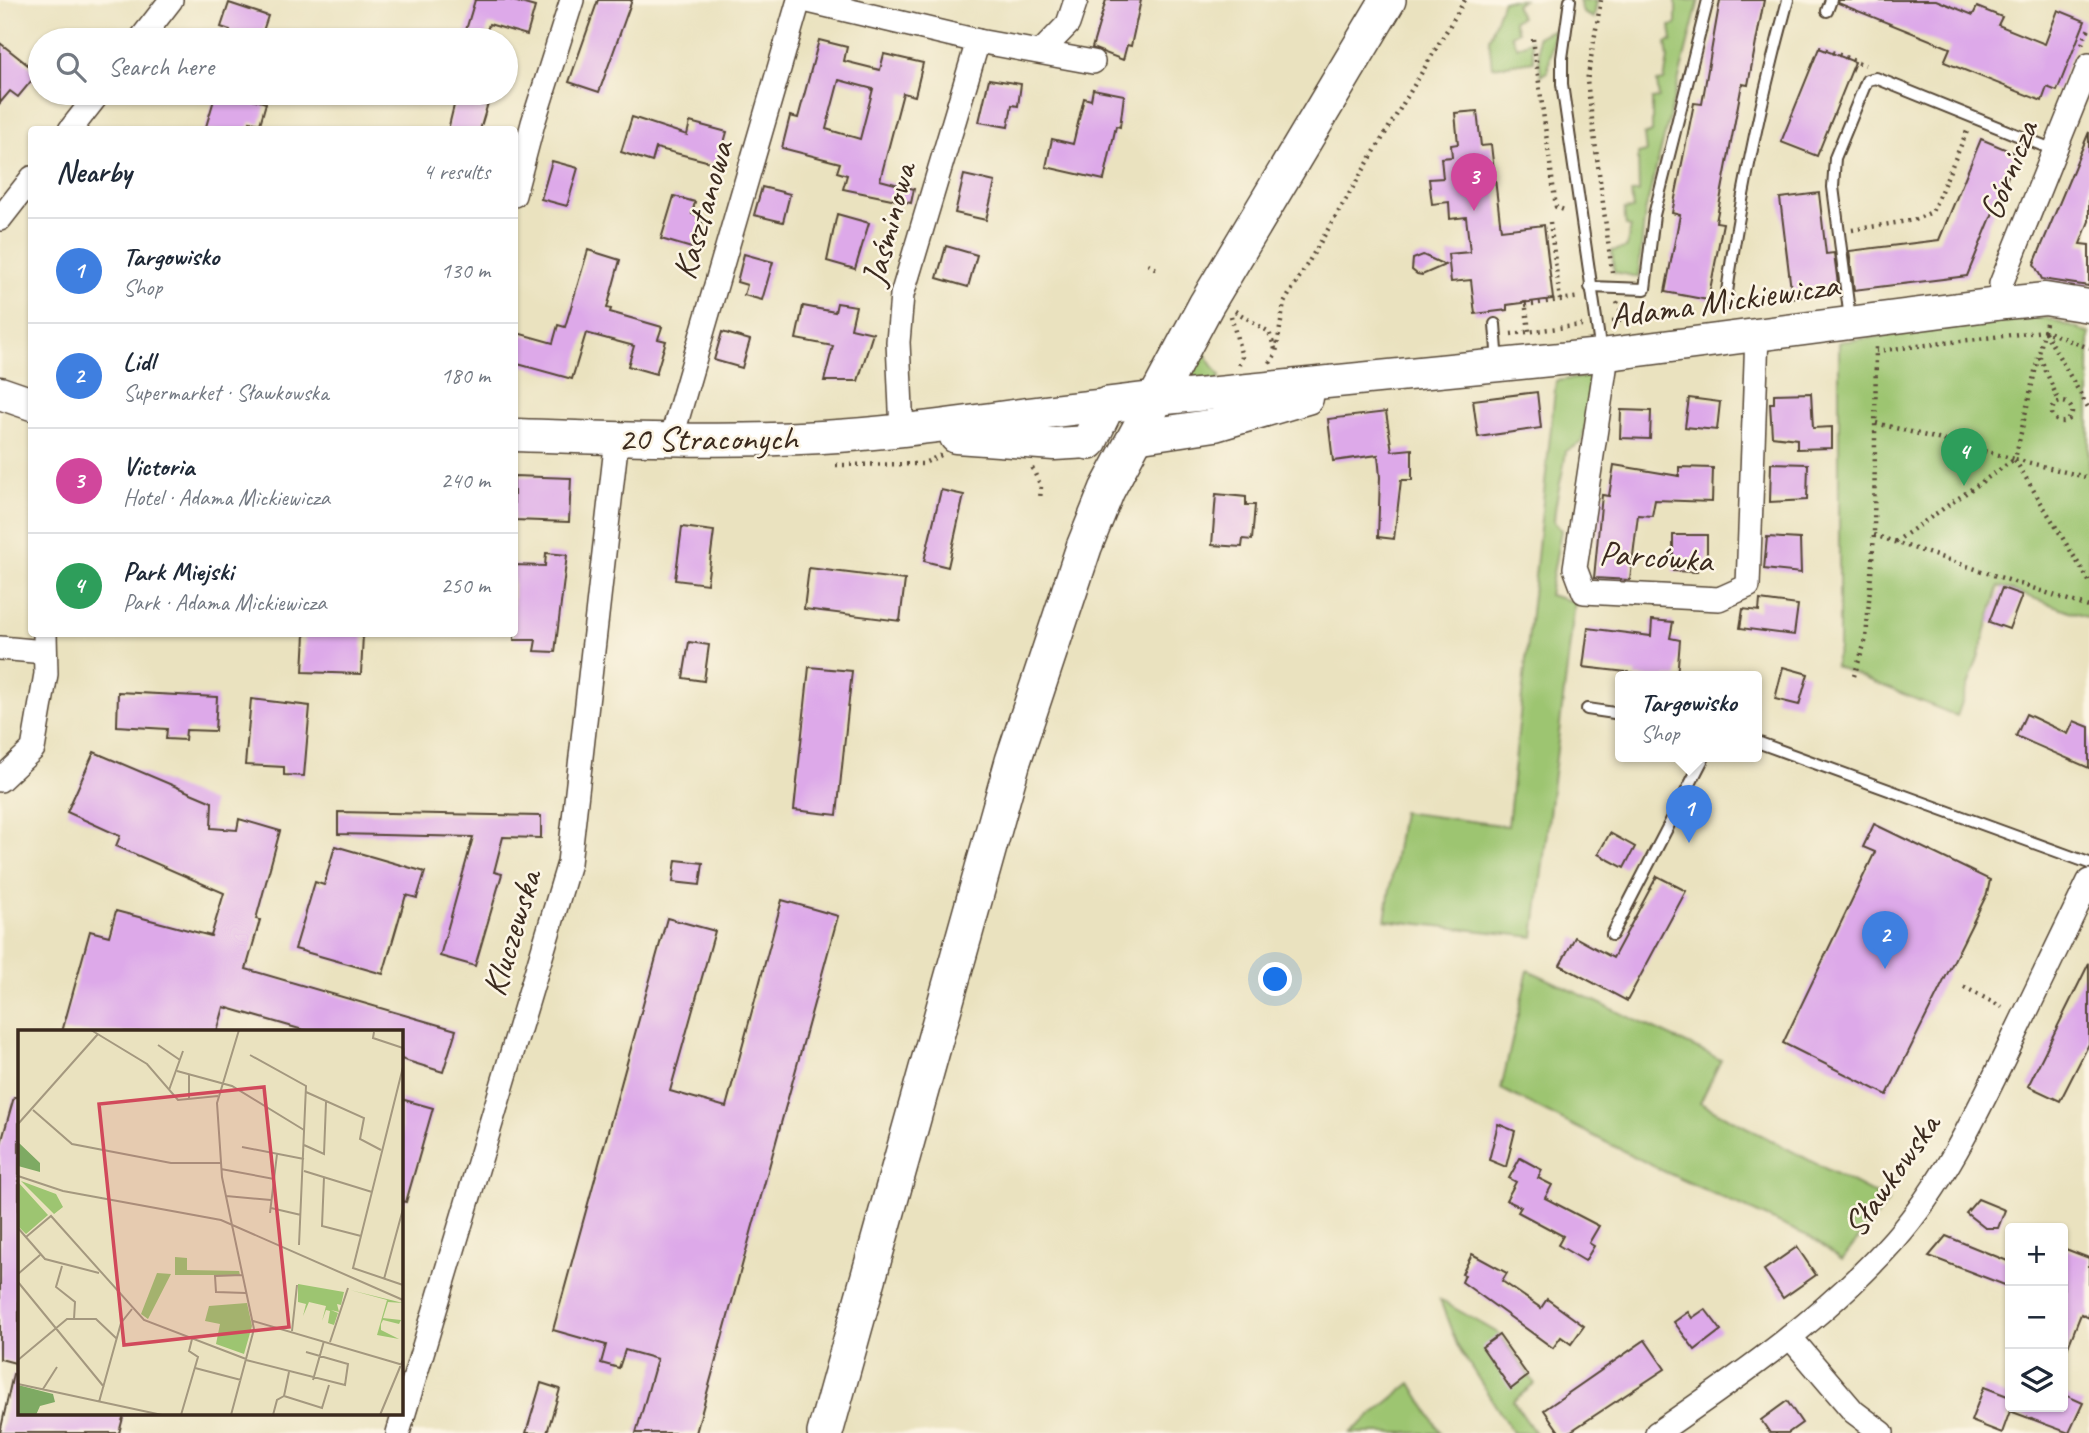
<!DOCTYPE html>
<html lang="en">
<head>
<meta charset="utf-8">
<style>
	body { margin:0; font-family:Caveat,sans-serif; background:#f6f6f7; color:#1f2937 }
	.controls { position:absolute; right:21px; bottom:21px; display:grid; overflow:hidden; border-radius:7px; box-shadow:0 2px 5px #0004 }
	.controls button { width:63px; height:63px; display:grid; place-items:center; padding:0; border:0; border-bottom:2px solid #e0e1e3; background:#fff; color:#1f2937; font:35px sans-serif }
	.you { position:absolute; left:1276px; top:980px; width:24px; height:24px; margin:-18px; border:5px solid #fff; border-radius:50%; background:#1a73e8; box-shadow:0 0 0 10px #1a73e833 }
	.badge { display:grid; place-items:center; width:46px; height:46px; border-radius:50%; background:#d1495b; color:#fff; font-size:23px; font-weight:700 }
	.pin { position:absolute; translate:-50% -58px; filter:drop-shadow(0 2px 4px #0008) }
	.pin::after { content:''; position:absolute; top:37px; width:24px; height:21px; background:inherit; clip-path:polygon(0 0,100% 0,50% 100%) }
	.popup { position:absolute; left:1615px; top:671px; width:147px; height:91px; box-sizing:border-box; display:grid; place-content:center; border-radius:7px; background:#fff; filter:drop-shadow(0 2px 5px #0005); font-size:23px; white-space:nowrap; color:#747a83 }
	.popup b { font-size:26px; color:#1f2937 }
	.popup::after { content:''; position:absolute; left:50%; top:100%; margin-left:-14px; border:14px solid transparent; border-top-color:#fff }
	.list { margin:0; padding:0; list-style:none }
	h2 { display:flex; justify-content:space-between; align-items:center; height:91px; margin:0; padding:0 28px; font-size:30px }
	h2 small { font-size:23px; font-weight:400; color:#747a83 }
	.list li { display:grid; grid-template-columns:46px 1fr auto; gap:21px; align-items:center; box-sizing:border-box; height:105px; padding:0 28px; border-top:2px solid #e0e1e3 }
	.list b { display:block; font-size:26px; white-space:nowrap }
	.list p { margin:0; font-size:23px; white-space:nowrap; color:#747a83 }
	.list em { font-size:23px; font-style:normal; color:#747a83 }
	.icon { flex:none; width:38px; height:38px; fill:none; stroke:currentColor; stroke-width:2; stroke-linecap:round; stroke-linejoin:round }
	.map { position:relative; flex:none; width:2089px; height:1433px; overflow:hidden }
	.search { position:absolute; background:#fff; box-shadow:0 2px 5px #0004; left:28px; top:28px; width:490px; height:77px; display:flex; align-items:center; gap:18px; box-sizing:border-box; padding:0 24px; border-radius:38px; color:#747a83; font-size:26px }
	.panel { position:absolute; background:#fff; box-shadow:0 2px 5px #0004; left:28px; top:126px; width:490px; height:511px; border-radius:7px }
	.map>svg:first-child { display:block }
	.green { fill:#9dc571; stroke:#6c7848; stroke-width:2 }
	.building { fill:#dda9e9; fill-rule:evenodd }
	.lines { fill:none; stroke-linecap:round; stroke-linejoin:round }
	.lane-casing { stroke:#554636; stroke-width:14 }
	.street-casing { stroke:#554636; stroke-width:26 }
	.secondary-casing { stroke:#554636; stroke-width:35 }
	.primary-casing { stroke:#554636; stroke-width:38 }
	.path { stroke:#554636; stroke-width:4.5; stroke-dasharray:2 5; stroke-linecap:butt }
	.lane { stroke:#fff; stroke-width:10 }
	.street { stroke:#fff; stroke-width:23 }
	.secondary { stroke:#fff; stroke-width:32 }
	.primary { stroke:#fff; stroke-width:35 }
	.labels { text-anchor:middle; stroke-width:5; stroke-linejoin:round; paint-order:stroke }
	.street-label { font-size:35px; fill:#3b2a1e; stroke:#fcf5e5 }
	.inset-road { fill:none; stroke:#a4987f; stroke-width:2 }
	.view { fill:#d1495b; fill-opacity:0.15; stroke:#d1495b; stroke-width:3.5 }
	.inset-edge { fill:none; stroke:#3b2a1e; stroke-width:3.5 }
</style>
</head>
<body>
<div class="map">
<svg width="2089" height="1433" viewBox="0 0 2089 1433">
	<rect width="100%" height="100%" fill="#fcf5e5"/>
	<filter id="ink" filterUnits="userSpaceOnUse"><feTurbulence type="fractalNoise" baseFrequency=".0143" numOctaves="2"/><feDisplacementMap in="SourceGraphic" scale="14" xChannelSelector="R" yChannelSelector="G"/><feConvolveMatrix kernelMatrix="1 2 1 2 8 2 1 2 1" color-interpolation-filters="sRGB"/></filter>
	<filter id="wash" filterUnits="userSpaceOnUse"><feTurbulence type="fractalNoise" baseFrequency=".00686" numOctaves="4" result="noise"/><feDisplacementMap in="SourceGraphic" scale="28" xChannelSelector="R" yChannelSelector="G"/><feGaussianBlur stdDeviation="1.57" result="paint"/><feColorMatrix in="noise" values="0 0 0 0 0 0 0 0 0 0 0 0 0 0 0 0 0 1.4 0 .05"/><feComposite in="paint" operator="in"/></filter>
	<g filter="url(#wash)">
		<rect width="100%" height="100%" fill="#eae2bf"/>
		<g class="green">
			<path d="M1503 0H1523L1515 5 1521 17 1513 21 1518 31 1511 35 1517 47 1531 40 1534 61 1492 67 1489 39Z"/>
			<path d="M1579 0H1597L1594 18 1583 13Z"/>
			<path d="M1676 0H1699L1645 212 1638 277 1614 272 1612 251 1626 248 1631 227 1626 226 1624 210 1633 209 1631 193 1639 192 1638 154 1646 152 1644 135 1652 132V99L1659 98 1657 82 1664 81 1668 58 1666 43 1672 41 1670 26 1676 25Z"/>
			<path d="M1554 29 1548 71 1541 76 1537 37Z"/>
			<path d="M2046 318 2089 333V618L1999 586 1978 658 1957 716 1834 666 1839 648V342L2006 319Z"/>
			<path d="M1201 348 1220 376 1217 383 1179 387Z"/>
			<path d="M1594 376 1582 442 1566 451C1563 477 1555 496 1554 522L1561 530 1549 595 1575 602 1534 937 1385 920 1402 812 1508 826 1556 381Z"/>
			<path d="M1528 970 1721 1060 1700 1103 1888 1201 1842 1260 1810 1237 1663 1171 1501 1089Z"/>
			<path d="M1440 1300 1498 1333 1535 1384 1513 1401 1535 1433H1513L1457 1345Z"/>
			<path d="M1411 1383 1441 1433H1350Z"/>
		</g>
		<g id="blocks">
			<g class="building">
				<path d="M475 0H510L535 7 527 35 489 24 484 40H463Z"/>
				<path d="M598 0H632L599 92 569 82Z"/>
				<path d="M1106 0H1141L1131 46 1127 45 1123 60 1092 48Z"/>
				<path d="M1720 0H1764L1748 85 1742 84 1716 222 1723 223 1708 300 1665 292 1680 215 1672 213 1694 103 1702 104Z"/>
				<path d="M1839 0H1936L1973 15 1977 7 2002 17 1998 25 2045 44 2058 10 2085 21 2057 91 2047 87 2042 101 1944 62 1950 48 1838 3Z"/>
				<path d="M229 3 268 16 260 40H227L230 30 221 27Z"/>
				<path d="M819 40 847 47 844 61 880 70 884 54 923 63 915 96 903 93 880 180 914 189 911 203 843 189 847 175 837 172 840 163 782 148 790 116 798 118ZM839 80 873 89 860 139 826 129Z"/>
				<path d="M0 43 38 73 18 97 10 91 0 103Z"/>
				<path d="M1819 48 1855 62 1817 156 1781 142Z"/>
				<path d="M989 79 1021 84 1018 106 1012 105 1008 127 979 122Z"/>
				<path d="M1093 89 1124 95 1120 127 1116 126 1104 180 1046 167 1052 139 1073 144 1084 98 1091 100Z"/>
				<path d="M216 93H232L266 103 260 124 250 122 248 130H205Z"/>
				<path d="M457 93H491L480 130H448Z"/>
				<path d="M1477 111 1481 146 1491 145 1501 230 1544 225 1553 299 1507 305V310L1475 314 1471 280 1451 282 1448 254 1470 252 1466 217 1450 219 1449 202 1432 204 1429 179 1443 178 1441 158 1452 157 1451 145 1458 144 1455 113Z"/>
				<path d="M632 117 687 135 690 122 727 132 718 164 656 148 652 162 621 152Z"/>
				<path d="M2089 132V221L2080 244 2089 245V286L2042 279 2034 264Z"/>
				<path d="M1981 139 2017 154 1967 276 1854 290 1849 251 1939 240Z"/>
				<path d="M552 161 578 168 567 206 541 199Z"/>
				<path d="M964 175 995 182 986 220 955 213Z"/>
				<path d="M762 187 790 194 783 222 754 215Z"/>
				<path d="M1819 193 1826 254 1834 253 1839 292 1792 298 1780 198Z"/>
				<path d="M674 196 695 202 692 214 704 217 695 249 661 239Z"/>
				<path d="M837 214 869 223 855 269 827 261Z"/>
				<path d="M946 246 977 255 968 287 937 278Z"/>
				<path d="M588 250 620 260 607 308 611 309 610 312 662 327 658 339 666 341 656 374 628 366 634 346 586 333 572 379 514 363V332L553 343 558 325 565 327Z"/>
				<path d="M744 254 773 262 762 300 744 295 747 285 737 282Z"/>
				<path d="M1423 255 1445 265 1422 275 1417 274 1412 270 1413 259Z"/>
				<path d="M837 303 856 306 851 328 873 333 858 381H824L833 346 796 339 803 306 835 312Z"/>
				<path d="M722 332 750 340 742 368 714 360Z"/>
				<path d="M1537 392 1541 428 1478 437 1473 400Z"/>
				<path d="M1811 393 1813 428 1832 427V448L1797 449V439L1772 436 1770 403H1774V394Z"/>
				<path d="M1689 398 1720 402 1717 430 1685 427Z"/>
				<path d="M1621 410 1651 411 1650 439 1620 438Z"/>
				<path d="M1386 412 1392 451 1412 449V480H1401L1394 539 1378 537 1380 477 1378 455 1333 461 1328 419Z"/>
				<path d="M1771 463 1808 464 1807 500 1770 502Z"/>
				<path d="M1614 465 1679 476V467L1713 468 1712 502 1655 500 1652 516 1638 515 1630 580 1594 578 1602 495 1609 496Z"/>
				<path d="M514 476 571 478 569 522 514 520Z"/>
				<path d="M941 490 964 495 948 567 924 561Z"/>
				<path d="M1216 494 1246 497V505H1255L1252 540 1243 539 1242 547 1212 545Z"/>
				<path d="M682 527 714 531 707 584 675 580Z"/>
				<path d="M1673 535H1707V565L1698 564 1697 572 1673 571Z"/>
				<path d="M1767 537 1800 539 1801 573 1764 569Z"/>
				<path d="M546 553 567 555 555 652 534 651 536 640H514V565L545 566Z"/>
				<path d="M809 568 905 580 900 621 804 609Z"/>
				<path d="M2002 588 2022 595 2009 629 1989 622Z"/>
				<path d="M1760 600 1798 605 1794 635 1740 628 1743 609 1759 611Z"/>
				<path d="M1652 620 1673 622 1670 638 1680 640 1677 677H1635L1636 673 1583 667 1588 628 1651 636Z"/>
				<path d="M305 634H363L361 674 303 672Z"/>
				<path d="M689 642 709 645 704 681 683 678Z"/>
				<path d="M809 667 852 671 837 815 794 810Z"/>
				<path d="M1783 667 1808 674 1799 705 1775 699Z"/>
				<path d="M118 692 217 697 215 731 186 730 185 740 166 739 167 729 117 726Z"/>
				<path d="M251 699 310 706 304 776 284 775V767L245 765Z"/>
				<path d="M2026 714 2068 734 2074 721 2089 727V768L2016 736Z"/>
				<path d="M94 752 212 802 211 828 237 830 239 819 280 831 256 919 260 920 246 969 456 1030 443 1072 401 1059V1032H310L224 1007 217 1032H62L90 931 109 936 116 911 211 936 224 893 116 846 120 836 67 812Z"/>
				<path d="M338 812 541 816V838L503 837 494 872 502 874 475 966 440 956 473 837 338 834Z"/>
				<path d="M1874 824 1990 880 1987 894 1887 1095 1783 1043 1875 852 1863 847Z"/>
				<path d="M1610 833 1635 847 1624 868 1598 854Z"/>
				<path d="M335 846 425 872 417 898 406 895 383 974 295 949 315 882 324 885Z"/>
				<path d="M676 860 703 863 700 885 673 882Z"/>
				<path d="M1657 876 1686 891 1627 1001 1560 965 1575 937 1613 958Z"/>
				<path d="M782 900 838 916 696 1433H636L657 1359 625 1350 619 1368 601 1363 606 1345 553 1330 667 918 715 931 670 1091 726 1107Z"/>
				<path d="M2089 963V1044L2060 1101 2028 1086Z"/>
				<path d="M14 1097H19V1364L0 1359V1147Z"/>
				<path d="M401 1099 433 1108 406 1202 401 1201Z"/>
				<path d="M1498 1124 1515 1131 1506 1167 1489 1160Z"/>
				<path d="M1520 1158 1542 1170 1538 1178 1552 1185 1545 1198 1599 1226 1589 1243 1594 1246 1585 1261 1558 1245 1563 1236 1518 1212 1521 1207 1506 1200 1516 1182 1509 1178Z"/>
				<path d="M1978 1199 2005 1210 1998 1228H1985L1966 1213Z"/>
				<path d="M1946 1236 2010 1262V1287L1929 1256Z"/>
				<path d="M1797 1247 1816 1275 1783 1298 1764 1270Z"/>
				<path d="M2063 1248 2089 1258V1318L2081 1314 2064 1357Z"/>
				<path d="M1472 1254 1507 1273 1502 1281 1541 1308 1547 1299 1584 1326 1571 1344 1561 1337 1553 1348 1462 1282 1465 1275 1462 1274Z"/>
				<path d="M1705 1309 1721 1330 1695 1350 1674 1322 1688 1312 1692 1318Z"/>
				<path d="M1499 1335 1528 1376 1511 1389 1482 1347Z"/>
				<path d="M1645 1340 1665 1369 1568 1433H1560L1544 1410Z"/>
				<path d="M13 1374 19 1375V1414H124L119 1433H0Z"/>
				<path d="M541 1383 560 1389 547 1433H526Z"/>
				<path d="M1984 1387 2010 1397V1407H2063V1394L2083 1403 2069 1433 2010 1411 2002 1433 1971 1421Z"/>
				<path d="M1787 1401 1802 1423 1788 1433H1770L1761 1420Z"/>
			</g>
		</g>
	</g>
	<g filter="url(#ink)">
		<use href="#blocks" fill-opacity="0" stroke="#554636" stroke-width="2"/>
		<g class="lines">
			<defs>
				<g id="lane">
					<path d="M1570 0 1562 58V84L1601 353"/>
					<path d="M1827 11 1831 0"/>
					<path d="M1590 287 1645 289 1654 215 1708 0"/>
					<path d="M1726 299C1740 197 1761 99 1788 0"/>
					<path d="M1850 319 1833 187 1835 158 1867 80 1876 78 2054 150"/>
					<path d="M1495 324 1498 364"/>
					<path d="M1587 709 1621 714"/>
					<path d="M1757 742 2089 863"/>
					<path d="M1612 935 1704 757"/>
				</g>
				<g id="street">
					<path d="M804 0 978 41 1093 62"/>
					<path d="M140 40 171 0"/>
					<path d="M1041 52 1068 24 1076 0"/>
					<path d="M70 130 99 93"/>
					<path d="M514 195 533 123 572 0"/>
					<path d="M0 219 32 178"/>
					<path d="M2005 303 2001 284 2089 65"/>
					<path d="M1601 355 1605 369 1575 568 1584 592 1719 599 1748 586 1757 334"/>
					<path d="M902 431 898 342 902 295 978 41"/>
					<path d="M671 440 799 0"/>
					<path d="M0 648 45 652"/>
					<path d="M0 780 33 749 46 674 45 634"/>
					<path d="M1790 1337 1854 1412 1882 1433"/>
					<path d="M398 1433 569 863 617 438"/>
					<path d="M1657 1433C1741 1375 1827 1316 1895 1239 1945 1182 1978 1111 2011 1043 2037 989 2063 935 2089 881"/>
				</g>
				<g id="secondary">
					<path d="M0 393 32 404"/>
					<path d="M1156 399 1601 355 2005 303 2045 299 2089 306"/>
					<path d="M514 435C617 438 720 443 822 437 918 432 1012 414 1107 405"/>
					<path d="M956 437 1054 444 1089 442"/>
					<path d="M1135 437 1215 425 1307 398"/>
				</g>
				<g id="primary">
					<path d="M1089 442 1107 405 1156 399"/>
					<path d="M825 1433 1013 761 1084 547 1107 490 1206 305 1388 0"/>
				</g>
			</defs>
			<use href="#lane" class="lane-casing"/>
			<use href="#street" class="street-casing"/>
			<use href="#secondary" class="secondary-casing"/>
			<use href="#primary" class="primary-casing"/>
			<g class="path">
				<path d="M1601 0 1587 81 1612 272"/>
				<path d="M1533 39 1556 207 1564 210"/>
				<path d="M2082 44 2089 28"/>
				<path d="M1819 47 1865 65"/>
				<path d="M1550 222 1560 300"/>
				<path d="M1852 230 1914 220 1932 212 1968 129"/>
				<path d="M1148 264 1158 270"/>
				<path d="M1525 301 1529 331"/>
				<path d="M1617 302 1625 320"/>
				<path d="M1525 305 1580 297"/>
				<path d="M1235 311 1269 332 1275 349"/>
				<path d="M1231 316 1242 357 1239 365"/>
				<path d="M1612 321 1687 315"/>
				<path d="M2046 323 2015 459 2089 478"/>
				<path d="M2045 332 2089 409"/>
				<path d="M1511 334 1582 325"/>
				<path d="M1876 351 2045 331 2089 348"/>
				<path d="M2040 357 2059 402"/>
				<path d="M1270 363 1276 353 1284 303 1465 0"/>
				<circle cx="2062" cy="412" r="10"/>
				<path d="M1876 423 2015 459 1895 542"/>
				<path d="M2015 460 2089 581"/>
				<path d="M836 465 922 464 941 455"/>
				<path d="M1032 468 1041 486 1040 500"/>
				<path d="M1874 535 2089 607"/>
				<path d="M1854 676 1866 639 1874 535 1876 345"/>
				<path d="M1964 987 2002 1007"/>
			</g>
			<use href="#lane" class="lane"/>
			<use href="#street" class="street"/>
			<use href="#secondary" class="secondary"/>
			<use href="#primary" class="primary"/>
		</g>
	</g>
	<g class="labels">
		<g class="street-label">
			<text transform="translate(2008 170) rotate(-68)" y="12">Górnicza</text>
			<text transform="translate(702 210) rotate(-74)" y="12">Kasztanowa</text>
			<text transform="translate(888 224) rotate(-75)" y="12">Jaśminowa</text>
			<text transform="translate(1724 300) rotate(-8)" y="12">Adama Mickiewicza</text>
			<text x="708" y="450">20 Straconych</text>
			<text transform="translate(1656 556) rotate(4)" y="12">Parcówka</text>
			<text transform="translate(511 933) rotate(-73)" y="12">Kluczewska</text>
			<text transform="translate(1891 1175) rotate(-55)" y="12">Sławkowska</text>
		</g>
	</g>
	<g transform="translate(18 1030)">
		<rect width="385" height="385" fill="#eae2bf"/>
		<path d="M3 151 38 164 45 177 36 184ZM0 152 30 185 8 204 0 196ZM157 227 169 228V240L221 241 222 245H157ZM139 243 153 244 130 289 123 284ZM280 254 326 262 323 275 319 274 321 282 313 280 320 283 316 295 310 293 312 281 308 280 304 291 308 276 291 272 285 286 288 274 280 272ZM332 260 385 273 370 272 365 288 383 290 381 294 365 290 363 294V300L381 309 359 305 369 270ZM229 273 234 296 226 324 198 314 202 294 187 291 191 276Z" fill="#9dc571"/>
		<path d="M0 112 22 133V142L0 136ZM0 355 35 364 37 372 22 376 18 385H0Z" fill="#7eaa63"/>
		<path class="inset-road" d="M73 0 129 34 160 70 200 66M356 2 355 8 385 18M140 15 162 30M232 25 288 56 281 215M385 37 335 238 385 255M159 41 214 56 286 100M171 44V70M151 60 165 21M288 62 346 88 342 109 363 120M15 80 54 114 153 133H203M0 94 80 4M286 115 306 124 308 72M224 117 286 129M203 139 256 149M286 141 354 162M0 146 45 161 203 190 385 270M306 147 304 196 343 206M208 166 253 170M253 178 283 185M252 183 259 124M214 195 204 147 199 73 221 0M0 198 27 229 81 243M8 207 33 186 126 290 228 329M44 236 38 257 57 272 56 289M0 244 22 225M224 245 197 246 198 262 228 263M366 249 385 179M0 252 86 357M235 291 385 335M274 301 279 255M312 312 330 258M0 330 49 289H78L99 309M228 330 327 355 330 334 288 322M177 338 223 350M295 350 306 311M0 354 144 385M25 359 39 337M266 366 304 378 311 355M266 366 271 342M81 372 103 293 114 279M163 385 180 327 171 321 174 309M213 385 236 299 214 195M255 385 259 370 266 366M362 385 385 330"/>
		<path class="view" d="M246 57 271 297 106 315 81 74Z"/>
		<rect width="385" height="385" class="inset-edge"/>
	</g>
</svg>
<div class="controls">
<button>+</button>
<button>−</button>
<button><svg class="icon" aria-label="layers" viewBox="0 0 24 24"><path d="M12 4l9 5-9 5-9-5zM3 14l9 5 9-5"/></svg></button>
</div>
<div class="you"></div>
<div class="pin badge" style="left:1689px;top:843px;background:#3f7fe0">1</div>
<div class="popup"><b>Targowisko</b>Shop</div>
<div class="pin badge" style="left:1885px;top:969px;background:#3f7fe0">2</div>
<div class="pin badge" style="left:1474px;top:211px;background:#d1479c">3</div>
<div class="pin badge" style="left:1964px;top:486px;background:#2e9e5b">4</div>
<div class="search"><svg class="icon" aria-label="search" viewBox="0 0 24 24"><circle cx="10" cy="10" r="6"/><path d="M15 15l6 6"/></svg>Search here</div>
<section class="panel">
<h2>Nearby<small>4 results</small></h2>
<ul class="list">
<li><span class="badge" style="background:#3f7fe0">1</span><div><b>Targowisko</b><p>Shop</p></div><em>130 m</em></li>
<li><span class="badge" style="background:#3f7fe0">2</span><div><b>Lidl</b><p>Supermarket · Sławkowska</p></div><em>180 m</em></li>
<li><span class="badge" style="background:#d1479c">3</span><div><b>Victoria</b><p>Hotel · Adama Mickiewicza</p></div><em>240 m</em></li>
<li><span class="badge" style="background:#2e9e5b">4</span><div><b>Park Miejski</b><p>Park · Adama Mickiewicza</p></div><em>250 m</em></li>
</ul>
</section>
</div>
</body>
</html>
